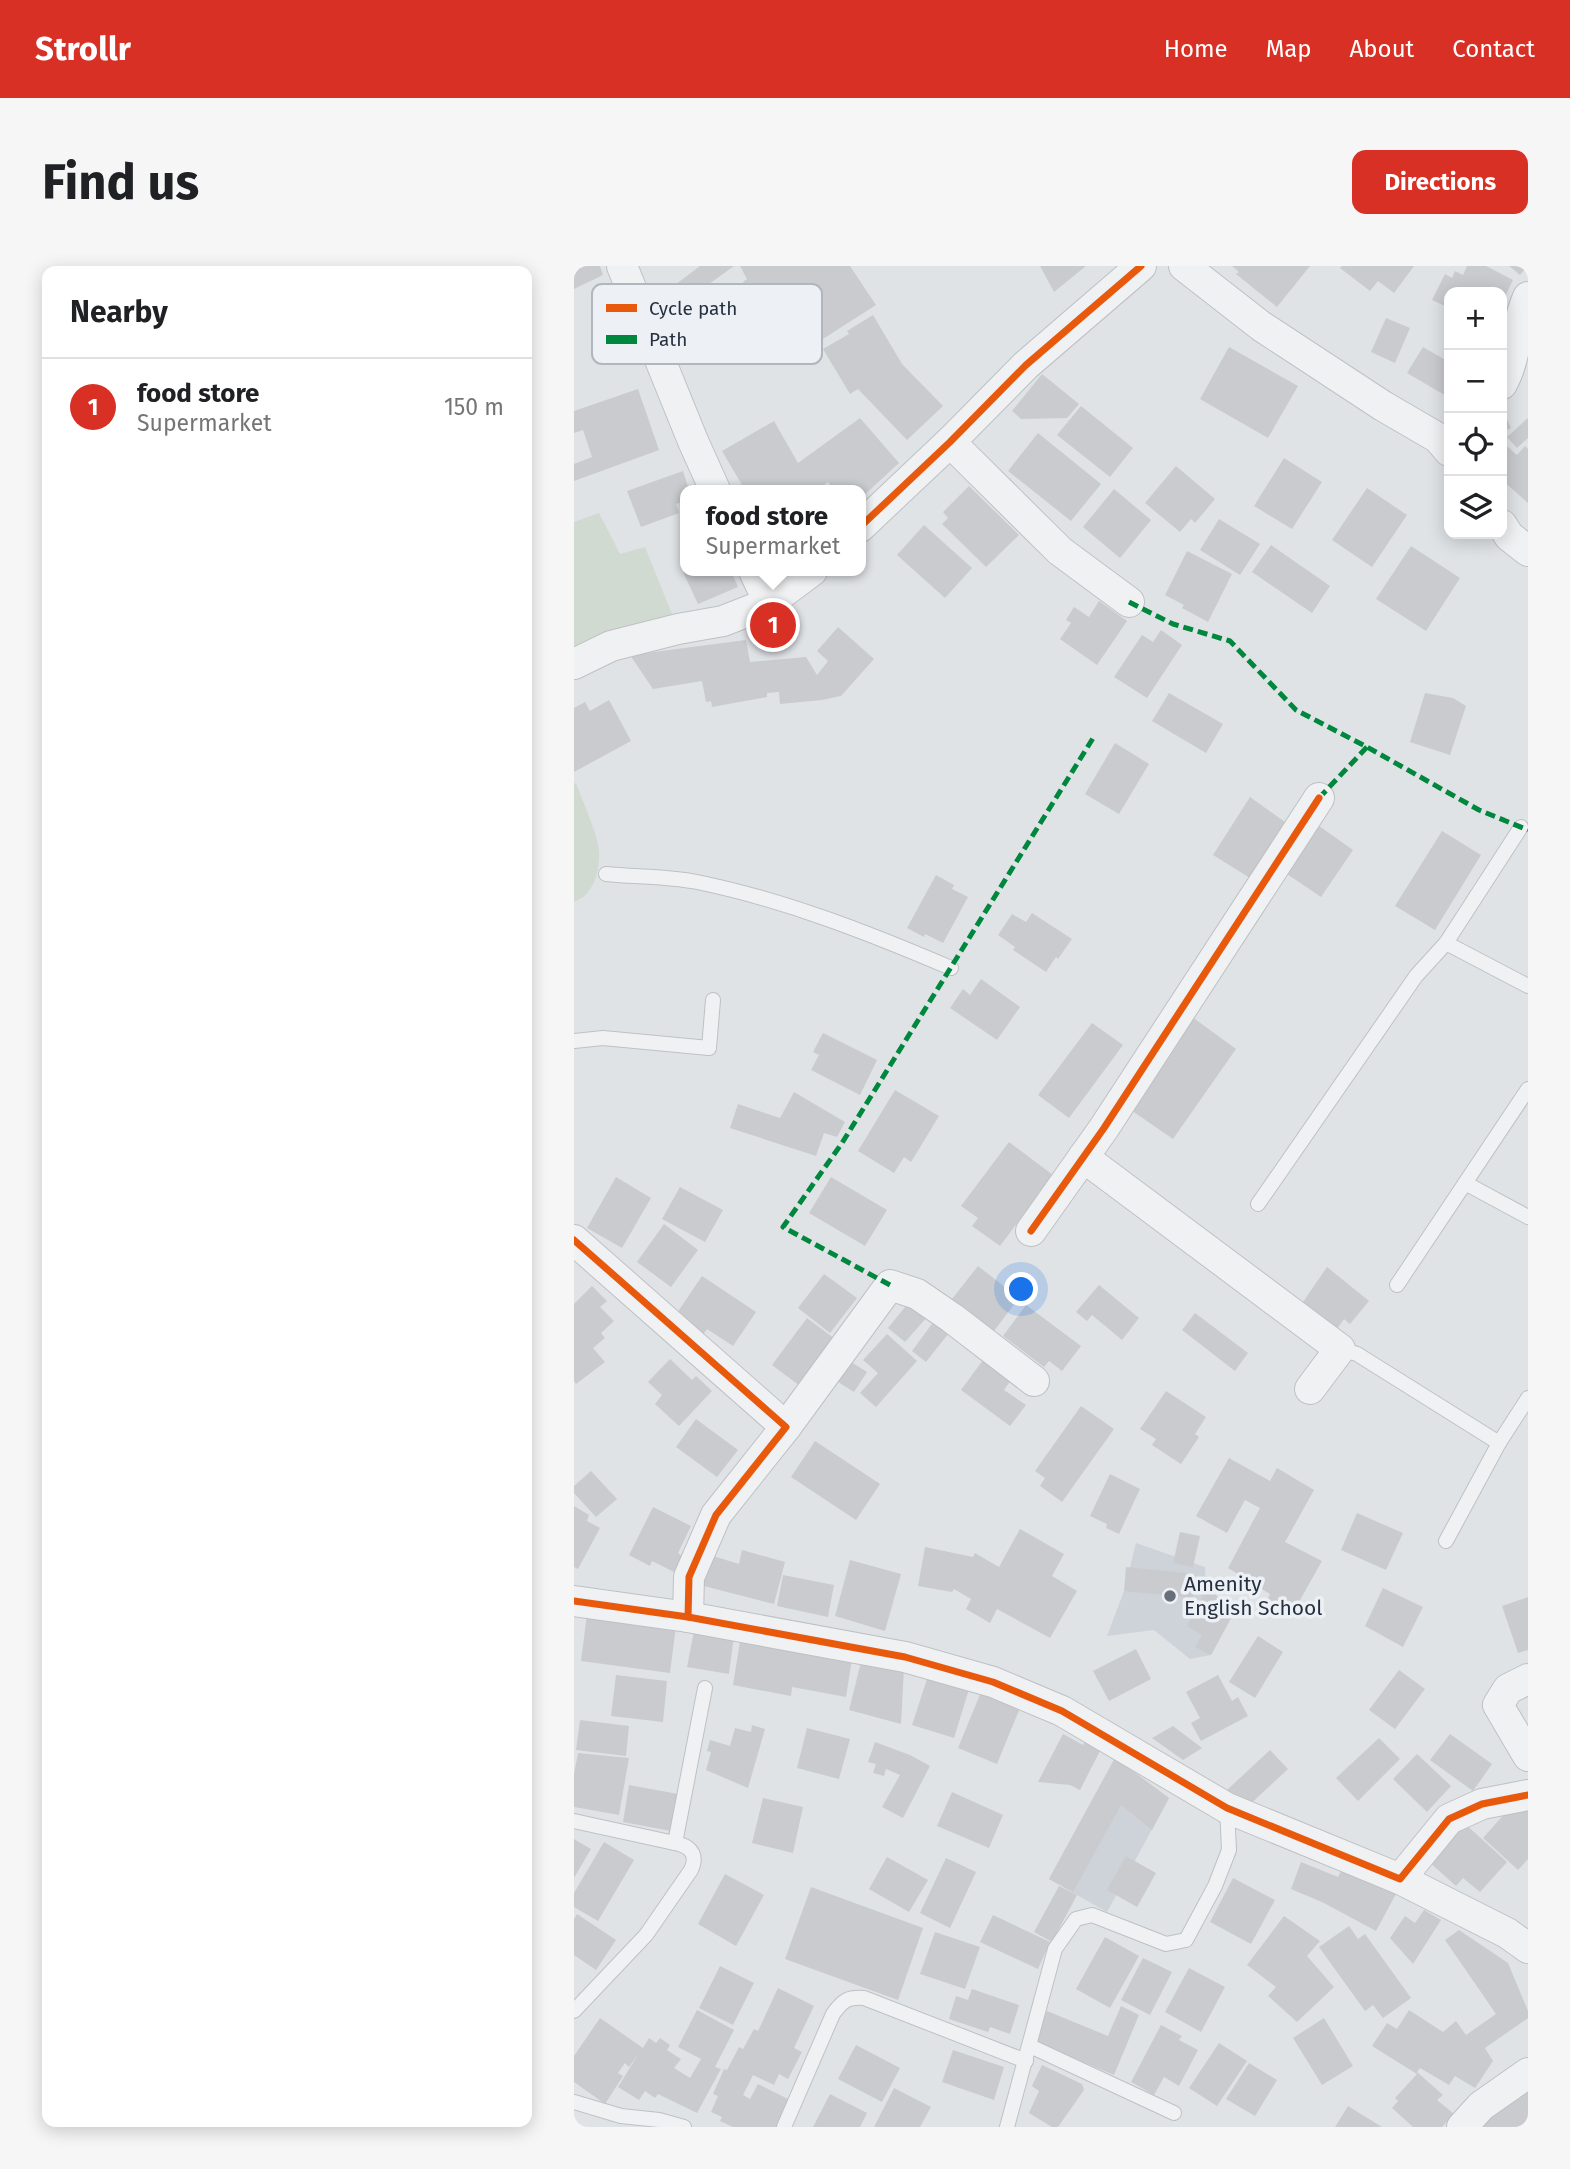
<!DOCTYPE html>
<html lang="en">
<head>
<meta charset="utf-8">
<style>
	body { margin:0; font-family:"Fira Sans",sans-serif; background:#f6f6f6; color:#202124 }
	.controls { position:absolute; right:21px; top:21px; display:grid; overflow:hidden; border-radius:14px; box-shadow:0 4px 18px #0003 }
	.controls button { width:63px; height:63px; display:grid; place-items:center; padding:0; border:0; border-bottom:2px solid #e0e0e0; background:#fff; color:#202124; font:35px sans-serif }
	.you { position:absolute; left:448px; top:1024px; width:24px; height:24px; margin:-18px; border:5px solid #fff; border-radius:50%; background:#1a73e8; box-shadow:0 0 0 10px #1a73e833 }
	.badge { display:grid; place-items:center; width:46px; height:46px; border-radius:50%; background:#d93025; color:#fff; font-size:23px; font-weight:700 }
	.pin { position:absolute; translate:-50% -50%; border:4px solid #fff; box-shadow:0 2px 7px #0006 }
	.popup { position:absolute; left:106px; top:219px; width:186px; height:91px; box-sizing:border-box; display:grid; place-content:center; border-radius:14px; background:#fff; filter:drop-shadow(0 2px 5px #0005); font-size:23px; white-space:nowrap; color:#757577 }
	.popup b { font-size:26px; color:#202124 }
	.popup::after { content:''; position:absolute; left:50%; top:100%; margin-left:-14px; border:14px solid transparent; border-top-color:#fff }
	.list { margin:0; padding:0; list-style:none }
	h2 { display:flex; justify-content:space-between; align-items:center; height:91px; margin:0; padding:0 28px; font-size:30px }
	h2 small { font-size:23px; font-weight:400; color:#757577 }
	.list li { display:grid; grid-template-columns:46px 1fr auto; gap:21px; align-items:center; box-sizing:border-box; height:98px; padding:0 28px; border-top:2px solid #e0e0e0 }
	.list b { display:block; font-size:26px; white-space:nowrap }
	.list p { margin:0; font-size:23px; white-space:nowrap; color:#757577 }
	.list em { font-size:23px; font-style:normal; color:#757577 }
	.icon { flex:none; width:38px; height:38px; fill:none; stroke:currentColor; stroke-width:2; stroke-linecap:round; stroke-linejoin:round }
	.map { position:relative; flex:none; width:954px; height:1861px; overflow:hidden; border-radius:14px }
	header { display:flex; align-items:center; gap:42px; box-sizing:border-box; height:98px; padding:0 35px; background:#d93025; color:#fff }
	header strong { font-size:33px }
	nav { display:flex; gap:38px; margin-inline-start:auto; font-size:24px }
	.intro { display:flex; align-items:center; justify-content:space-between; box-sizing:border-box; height:168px; padding:0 42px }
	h1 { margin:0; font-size:49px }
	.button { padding:18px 32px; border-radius:14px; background:#d93025; color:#fff; font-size:24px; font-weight:700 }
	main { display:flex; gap:42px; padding:0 42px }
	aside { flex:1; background:#fff; border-radius:14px; box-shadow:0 4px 18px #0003 }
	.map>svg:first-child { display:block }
	.built { fill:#ced3da }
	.green { fill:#d1dad0 }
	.building { fill:#c9cbce }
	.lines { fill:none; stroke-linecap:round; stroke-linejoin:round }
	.lane-casing { stroke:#bec1c4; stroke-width:16 }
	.street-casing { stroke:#bec1c4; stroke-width:32 }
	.lane { stroke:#f0f1f3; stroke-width:14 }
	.street { stroke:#f0f1f3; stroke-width:30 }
	.quiet { stroke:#00873e; stroke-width:5; stroke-dasharray:10 5; stroke-linecap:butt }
	.cycleway-casing { stroke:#edf1f6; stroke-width:11 }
	.cycleway { stroke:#e8590c; stroke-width:7 }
	.poi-dot { fill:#676f7a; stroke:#edf1f6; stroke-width:2.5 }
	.labels { text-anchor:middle; stroke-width:7; stroke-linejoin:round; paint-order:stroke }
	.poi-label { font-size:21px; fill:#263140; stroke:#edf1f6; text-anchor:start }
	.key { fill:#edf1f6; stroke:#b1b7bf; stroke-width:2 }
	.key-label { font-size:19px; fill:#263140 }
</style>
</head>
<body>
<header>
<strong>Strollr</strong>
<nav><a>Home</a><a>Map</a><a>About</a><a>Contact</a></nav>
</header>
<div class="intro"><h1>Find us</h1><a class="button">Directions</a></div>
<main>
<aside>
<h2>Nearby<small></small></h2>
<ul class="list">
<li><span class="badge">1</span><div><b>food store</b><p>Supermarket</p></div><em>150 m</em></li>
</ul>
</aside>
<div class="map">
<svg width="954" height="1861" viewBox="0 0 954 1861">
	<rect width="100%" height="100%" fill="#e0e3e6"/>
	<g class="built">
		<path d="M562 1277 631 1301 632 1324 663 1341 637 1389 616 1393 580 1364 533 1370 550 1325Z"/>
		<path d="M541 1492 595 1532 533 1646 475 1613Z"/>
	</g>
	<g class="green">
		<path d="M25 247 46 288 71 281 102 358 0 388V256Z"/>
		<path d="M2 517C8 534 24 569 25 585 26 605 20 629 0 636V518Z"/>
	</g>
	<g class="building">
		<path d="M0 0H26L29 9 0 23Z"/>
		<path d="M126 0H160L81 57 72 41Z"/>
		<path d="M166 0H276L302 39 216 94 186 44 143 70 133 54 176 27 169 16 173 13Z"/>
		<path d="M466 0H512L480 26Z"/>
		<path d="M658 0H736L703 41 662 8 665 6Z"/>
		<path d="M768 0H840L820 27 804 15 796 25 766 2Z"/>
		<path d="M893 0H912L939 14 928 37V26H875V42L858 34 871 8 878 12 881 5 889 9Z"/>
		<path d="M935 0H954L946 9Z"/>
		<path d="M299 49 328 98 369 140 333 174 284 123 276 128 249 83 275 68 273 65Z"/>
		<path d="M812 52 836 62 821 97 797 86Z"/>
		<path d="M655 81 724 120 694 172 626 133Z"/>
		<path d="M849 81 875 96 874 131 833 107Z"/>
		<path d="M468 108 505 138 493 152 447 153 438 145Z"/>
		<path d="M64 123 85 184 0 215V198L18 191 9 164 0 167V145Z"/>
		<path d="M507 140 559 182 536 211 483 169Z"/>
		<path d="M931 149 937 162 928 166V150Z"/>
		<path d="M286 152 325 197 286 233V224H260L254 216 243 224H171L148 185 200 155 224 197Z"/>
		<path d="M954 152V172L943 182 933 171Z"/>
		<path d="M464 167 527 218 497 255 434 205Z"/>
		<path d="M928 176 943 189 951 180 954 183V237L928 214Z"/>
		<path d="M710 192 748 216 718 263 680 240Z"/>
		<path d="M602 200 641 233 621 257 617 253 606 266 571 237Z"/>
		<path d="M109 205 115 224H111V235L102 238 105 247 67 261 53 225Z"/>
		<path d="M395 220 445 269 412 301 368 258 374 252 369 246Z"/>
		<path d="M793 222 833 249 798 301 758 274Z"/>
		<path d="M540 223 577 254 546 292 509 261Z"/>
		<path d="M645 253 686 278 666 309 626 284Z"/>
		<path d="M350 259 398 302 371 332 323 289Z"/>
		<path d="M697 279 756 320 738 347 678 306Z"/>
		<path d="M837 280 886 312 852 365 802 333Z"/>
		<path d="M613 285 658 308 634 356 608 342 610 339 591 329Z"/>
		<path d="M157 305 164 321 124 338 109 306Z"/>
		<path d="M525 335 553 355 523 399 486 373 497 357 492 354 500 341 515 351Z"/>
		<path d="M264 361 300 393 267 430 248 434 206 438 205 426 193 427V431L138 441 137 435 132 436 128 415 79 423 56 389 172 374 176 396 232 391 243 409 254 395 243 385Z"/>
		<path d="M587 364 608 379 573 432 540 411 568 369 579 376Z"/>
		<path d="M595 427 649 458 632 487 578 455Z"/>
		<path d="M851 427 879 432 892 440 876 489 836 476Z"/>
		<path d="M35 434 57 475 0 506V442L11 436 16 445Z"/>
		<path d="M541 477 575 498 545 548 511 528Z"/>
		<path d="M676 531 718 561 676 612 639 589Z"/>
		<path d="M745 560 779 584 747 631 713 608Z"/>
		<path d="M868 565 907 589 861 664 821 640Z"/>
		<path d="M362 609 380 619 378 623 394 631 369 677 351 668 350 671 333 662Z"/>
		<path d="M458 647 498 673 484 693 482 691 472 706 439 684 441 681 424 669 438 648 452 656Z"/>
		<path d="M407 713 446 741 423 774 376 742 389 723 396 729Z"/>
		<path d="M614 748 662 783 599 873 551 840Z"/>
		<path d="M518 757 549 779 495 852 464 829Z"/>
		<path d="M249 767 303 794 286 829 237 804 245 789 239 786Z"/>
		<path d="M321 824 365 850 337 896 330 891 320 907 284 885Z"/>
		<path d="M220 826 271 856 263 871 250 867 242 890 156 862 164 838 206 852Z"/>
		<path d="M435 876 479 909 426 980 398 960 404 952 387 940Z"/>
		<path d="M42 911 77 932 48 982 13 962Z"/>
		<path d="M257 911 313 944 291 980 235 947Z"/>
		<path d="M106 921 149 944 131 976 88 953Z"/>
		<path d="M90 958 124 984 97 1021 63 996Z"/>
		<path d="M404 1000 445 1032 420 1065 378 1033Z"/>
		<path d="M753 1001 795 1035 776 1058 770 1053 761 1066 727 1039Z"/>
		<path d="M250 1008 283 1032 256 1067 224 1042Z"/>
		<path d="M128 1010 182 1046 159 1080 133 1063 124 1075 97 1056Z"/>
		<path d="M525 1019 565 1052 548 1074 518 1049 513 1055 502 1046Z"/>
		<path d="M18 1020 33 1035 26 1041 40 1055 27 1067 31 1072 19 1082 31 1096 2 1118 0 1115V1038Z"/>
		<path d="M336 1035 354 1050 331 1076 314 1062Z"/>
		<path d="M452 1039 507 1080 488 1105 475 1095 470 1101 429 1070Z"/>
		<path d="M621 1047 674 1087 661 1105 608 1064Z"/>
		<path d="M363 1051 378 1063 352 1096 338 1085Z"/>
		<path d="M233 1052 261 1073 226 1120 198 1099Z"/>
		<path d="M313 1068 343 1095 302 1141 286 1127 304 1107 289 1094Z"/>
		<path d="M96 1093 118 1114 122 1110 138 1125 105 1160 81 1138 88 1129 74 1116Z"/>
		<path d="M409 1094 437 1114 430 1124 452 1139 436 1160 387 1124Z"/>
		<path d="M277 1096 293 1106 280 1126 264 1116Z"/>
		<path d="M592 1125 632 1151 621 1168 625 1171 607 1198 578 1179 582 1173 566 1163Z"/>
		<path d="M507 1140 540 1163 488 1236 466 1220 471 1212 461 1205Z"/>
		<path d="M122 1153 164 1184 143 1211 102 1181Z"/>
		<path d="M241 1175 306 1218 282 1254 217 1211Z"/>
		<path d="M655 1192 696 1215 703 1202 740 1224 711 1276 748 1295 716 1352 691 1339 696 1328 686 1322 684 1328 661 1315 664 1308 654 1302 686 1242 671 1234 653 1267 622 1250Z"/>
		<path d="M17 1205 43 1233 22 1251 0 1227V1220Z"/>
		<path d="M536 1208 566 1223 545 1268 532 1262 533 1258 516 1250Z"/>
		<path d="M0 1240 15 1249 13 1255 26 1262 4 1303 0 1301Z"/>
		<path d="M79 1241 117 1260 104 1287 108 1290 100 1306 78 1295 76 1300 55 1289Z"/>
		<path d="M783 1247 829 1267 812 1304 767 1284Z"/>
		<path d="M446 1263 490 1288 478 1310 503 1325 476 1372 423 1343 416 1357 392 1343 397 1333 380 1323 378 1326 344 1320 351 1281 399 1291 401 1287 425 1301Z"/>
		<path d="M606 1266 626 1270 619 1301 599 1297Z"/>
		<path d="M168 1284 211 1296 200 1338 126 1319 136 1289 165 1298Z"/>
		<path d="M276 1294 327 1308 311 1365 261 1350Z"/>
		<path d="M552 1301 621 1308 619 1332 550 1325Z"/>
		<path d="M209 1309 260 1319 254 1351 203 1340Z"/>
		<path d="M809 1322 849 1341 829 1381 791 1360Z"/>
		<path d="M632 1324 663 1341 637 1389 621 1381 628 1369 613 1360Z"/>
		<path d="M954 1331V1384L944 1387 928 1340Z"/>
		<path d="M13 1348 102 1360 96 1407 7 1395Z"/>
		<path d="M121 1360 160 1369 155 1408 113 1401Z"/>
		<path d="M167 1369 279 1387 272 1431 218 1421 217 1430 159 1419Z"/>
		<path d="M684 1370 709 1386 681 1432 655 1416Z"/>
		<path d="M562 1383 577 1413 535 1435 519 1405Z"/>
		<path d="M288 1392 330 1402 327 1458 275 1444Z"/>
		<path d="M825 1404 851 1423 821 1463 795 1444Z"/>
		<path d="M355 1407 396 1420 380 1472 338 1459Z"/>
		<path d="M42 1409 93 1415 89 1456 37 1450Z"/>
		<path d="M644 1409 658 1435 664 1431 674 1450 627 1475 617 1457 626 1452 612 1426Z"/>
		<path d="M407 1426 446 1442 423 1498 384 1482Z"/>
		<path d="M6 1454 55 1460 52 1490 2 1484Z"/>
		<path d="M178 1459 191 1463 174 1522 132 1504 137 1486 133 1485 136 1474 156 1480 161 1462 177 1466Z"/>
		<path d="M599 1460 628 1482 609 1494 578 1472Z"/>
		<path d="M233 1462 276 1473 265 1513 223 1502Z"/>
		<path d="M489 1468 509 1479 512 1473 528 1481 506 1524 496 1519 464 1516Z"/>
		<path d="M876 1468 918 1498 899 1525 856 1494Z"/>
		<path d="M805 1472 826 1493 784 1535 762 1512Z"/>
		<path d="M301 1476 336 1489 356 1500 329 1552 308 1541 326 1509 312 1503 310 1510 299 1507 302 1498 294 1496Z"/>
		<path d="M696 1484 714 1503 671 1543 653 1524Z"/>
		<path d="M4 1487 55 1492 45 1549 0 1541V1508Z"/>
		<path d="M843 1488 877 1520 853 1546 819 1513Z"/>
		<path d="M541 1492 595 1532 578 1564 547 1539 499 1626 475 1613Z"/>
		<path d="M55 1519 104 1528 97 1565 49 1556Z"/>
		<path d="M378 1526 429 1549 415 1582 363 1560Z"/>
		<path d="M189 1532 229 1541 219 1587 178 1577Z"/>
		<path d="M954 1538V1593L944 1604 909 1572 933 1545Z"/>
		<path d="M889 1556 933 1596 906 1626 889 1612 882 1620 854 1595Z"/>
		<path d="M0 1573 17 1583 0 1612Z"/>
		<path d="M30 1576 60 1594 24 1655 0 1641V1627Z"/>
		<path d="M552 1590 582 1607 563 1641 533 1624Z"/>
		<path d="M313 1591 354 1614 335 1646 295 1623Z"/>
		<path d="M372 1592 402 1606 376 1662 346 1647Z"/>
		<path d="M727 1596 764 1611 770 1599 823 1626 802 1665 750 1637 717 1623Z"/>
		<path d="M151 1608 190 1629 162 1680 124 1658Z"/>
		<path d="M659 1612 701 1634 677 1678 636 1656Z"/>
		<path d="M485 1620 503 1629 478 1676 460 1666Z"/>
		<path d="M237 1621 349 1662 324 1734 211 1693Z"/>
		<path d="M850 1644 867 1654 839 1698 816 1672 831 1650 841 1657Z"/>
		<path d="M3 1648 42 1674 22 1704 0 1689V1653Z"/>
		<path d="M419 1649 476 1676 464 1703 406 1676Z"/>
		<path d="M710 1650 746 1675 733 1690 760 1721 723 1756 694 1730 702 1721 673 1699Z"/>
		<path d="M775 1660 784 1673 791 1668 837 1732 809 1752 799 1739 791 1745 745 1681Z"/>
		<path d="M885 1664 934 1697 954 1745V1752L911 1782 919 1795 901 1822 881 1810 875 1819 846 1802 843 1806 869 1829 863 1834 880 1848 868 1861H839L818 1842 824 1835 821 1832 843 1808 798 1780 813 1757 823 1763 835 1744 869 1766 882 1755 892 1769 922 1748 871 1674Z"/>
		<path d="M361 1666 406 1681 391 1723 346 1708Z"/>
		<path d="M531 1671 565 1690 536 1742 502 1723Z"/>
		<path d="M569 1692 598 1706 576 1749 547 1734Z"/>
		<path d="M146 1700 180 1717 159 1759 125 1742Z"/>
		<path d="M615 1702 651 1721 627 1766 591 1746Z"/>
		<path d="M204 1722 240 1740 220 1782 228 1786 214 1813 205 1808 200 1819 179 1809 169 1829 176 1833 184 1818 218 1835 206 1861H159L146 1855 148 1851 137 1846 144 1830 139 1828 150 1803 153 1804 165 1781 169 1783 180 1763 184 1765Z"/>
		<path d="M398 1723 445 1739 436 1768 416 1761 414 1766 375 1753 382 1730 394 1734Z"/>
		<path d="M547 1740 565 1749 540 1809 461 1776 473 1745 534 1770Z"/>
		<path d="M123 1744 160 1764 141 1801 147 1803 123 1847 84 1828 81 1832 71 1825 65 1834 44 1821 65 1787 55 1801 51 1797 44 1807 49 1810 31 1838 0 1816V1790L26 1752 69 1782 75 1772 82 1777 86 1772 96 1779 93 1784 107 1793 100 1802 116 1812 127 1793 104 1781Z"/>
		<path d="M750 1752 779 1800 748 1819 719 1772Z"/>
		<path d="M587 1759 608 1770 605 1774 624 1784 605 1820 590 1811 580 1829 557 1816Z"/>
		<path d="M645 1777 673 1795 643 1840 615 1822Z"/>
		<path d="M282 1779 326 1802 308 1836 264 1813Z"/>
		<path d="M379 1784 430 1801 420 1834 368 1816Z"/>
		<path d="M675 1797 703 1814 681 1850 652 1833Z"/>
		<path d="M468 1799 508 1818 510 1824 484 1861H478L455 1847 465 1825 458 1820Z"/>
		<path d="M954 1819V1861H898Z"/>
		<path d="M320 1822 357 1841 346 1861H300Z"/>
		<path d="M256 1828 293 1847 286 1861H239Z"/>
		<path d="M774 1840 808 1861H761Z"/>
	</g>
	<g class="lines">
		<defs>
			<g id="lane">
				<path d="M947 561 872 677 954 720"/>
				<path d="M32 608C61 611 93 610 123 616 211 634 295 667 377 702"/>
				<path d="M0 775 29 772 135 782 139 734"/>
				<path d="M891 917 954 951"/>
				<path d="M684 938 842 710 872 677"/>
				<path d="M823 1019 954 823"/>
				<path d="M766 1083 783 1088 925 1177"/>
				<path d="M872 1275 925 1177 954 1132"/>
				<path d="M0 1555 105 1578C119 1582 123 1591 117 1604L72 1669 0 1745"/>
				<path d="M101 1577 131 1422"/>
				<path d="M456 1780 600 1847"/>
				<path d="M0 1836 47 1850 85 1854 110 1861"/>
				<path d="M210 1861 259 1748C269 1734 274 1731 290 1732L452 1795"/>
				<path d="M433 1861 481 1683 502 1653 518 1649 592 1678 612 1674 641 1620 655 1584 653 1542"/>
			</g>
			<g id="street">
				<path d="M48 0 119 175 141 224"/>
				<path d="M610 0 687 60 809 140 864 172 875 185"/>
				<path d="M928 118C943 91 941 59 954 31"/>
				<path d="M376 176 486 285 555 336"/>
				<path d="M928 259 935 270 954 285"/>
				<path d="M286 261 376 176 452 99 567 0"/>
				<path d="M180 305 195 337"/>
				<path d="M0 398 37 380 104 363 149 355 195 337 238 305"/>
				<path d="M509 891 766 1083 736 1123"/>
				<path d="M457 965 530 862 745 532"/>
				<path d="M0 974 212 1161 142 1249 115 1311 114 1351"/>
				<path d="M212 1161 316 1019 343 1028 378 1052 460 1115"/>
				<path d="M0 1335 114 1351 331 1391 419 1416 488 1445 653 1542 826 1613 875 1553 908 1538 954 1529"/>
				<path d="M954 1413 934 1423 924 1439 954 1490"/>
				<path d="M826 1613 933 1667 954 1682"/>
				<path d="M888 1861 907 1840 954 1807"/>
			</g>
		</defs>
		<use href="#lane" class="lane-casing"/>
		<use href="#street" class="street-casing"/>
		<use href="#lane" class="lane"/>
		<use href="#street" class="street"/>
		<g class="quiet">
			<path d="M555 336 599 358 656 375 722 444 793 481 905 544 954 564"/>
			<path d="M745 532 793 481"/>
			<path d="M316 1019 209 961 268 877 521 469"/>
		</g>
		<defs>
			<g id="cycleway">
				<path d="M286 261 376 176 452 99 567 0"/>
				<path d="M457 965 530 862 745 532"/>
				<path d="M0 974 212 1161 142 1249 115 1311 114 1351"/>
				<path d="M0 1335 114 1351 331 1391 419 1416 488 1445 653 1542 826 1613 875 1553 908 1538 954 1529"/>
			</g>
		</defs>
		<use href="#cycleway" class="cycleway-casing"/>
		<use href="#cycleway" class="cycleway"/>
	</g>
	<circle class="poi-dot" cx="596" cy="1330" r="7"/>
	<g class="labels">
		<g class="poi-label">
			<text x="610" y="1325">Amenity<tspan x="610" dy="24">English School</tspan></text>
		</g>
	</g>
	<rect x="18" y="18" width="230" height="80" rx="10" class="key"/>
	<rect x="32" y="38" width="31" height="8" fill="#e8590c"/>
	<rect x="32" y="69" width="31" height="9" fill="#00873e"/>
	<g class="key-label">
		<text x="75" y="49">Cycle path</text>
		<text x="75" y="80">Path</text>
	</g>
</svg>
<div class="controls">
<button>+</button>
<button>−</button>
<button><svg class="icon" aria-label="locate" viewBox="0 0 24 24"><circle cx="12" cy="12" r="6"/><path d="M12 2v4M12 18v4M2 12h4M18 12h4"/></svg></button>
<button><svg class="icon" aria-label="layers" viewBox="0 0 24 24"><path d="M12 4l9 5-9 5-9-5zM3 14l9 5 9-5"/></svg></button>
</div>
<div class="you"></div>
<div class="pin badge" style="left:199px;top:359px">1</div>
<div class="popup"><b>food store</b>Supermarket</div>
</div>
</main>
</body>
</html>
